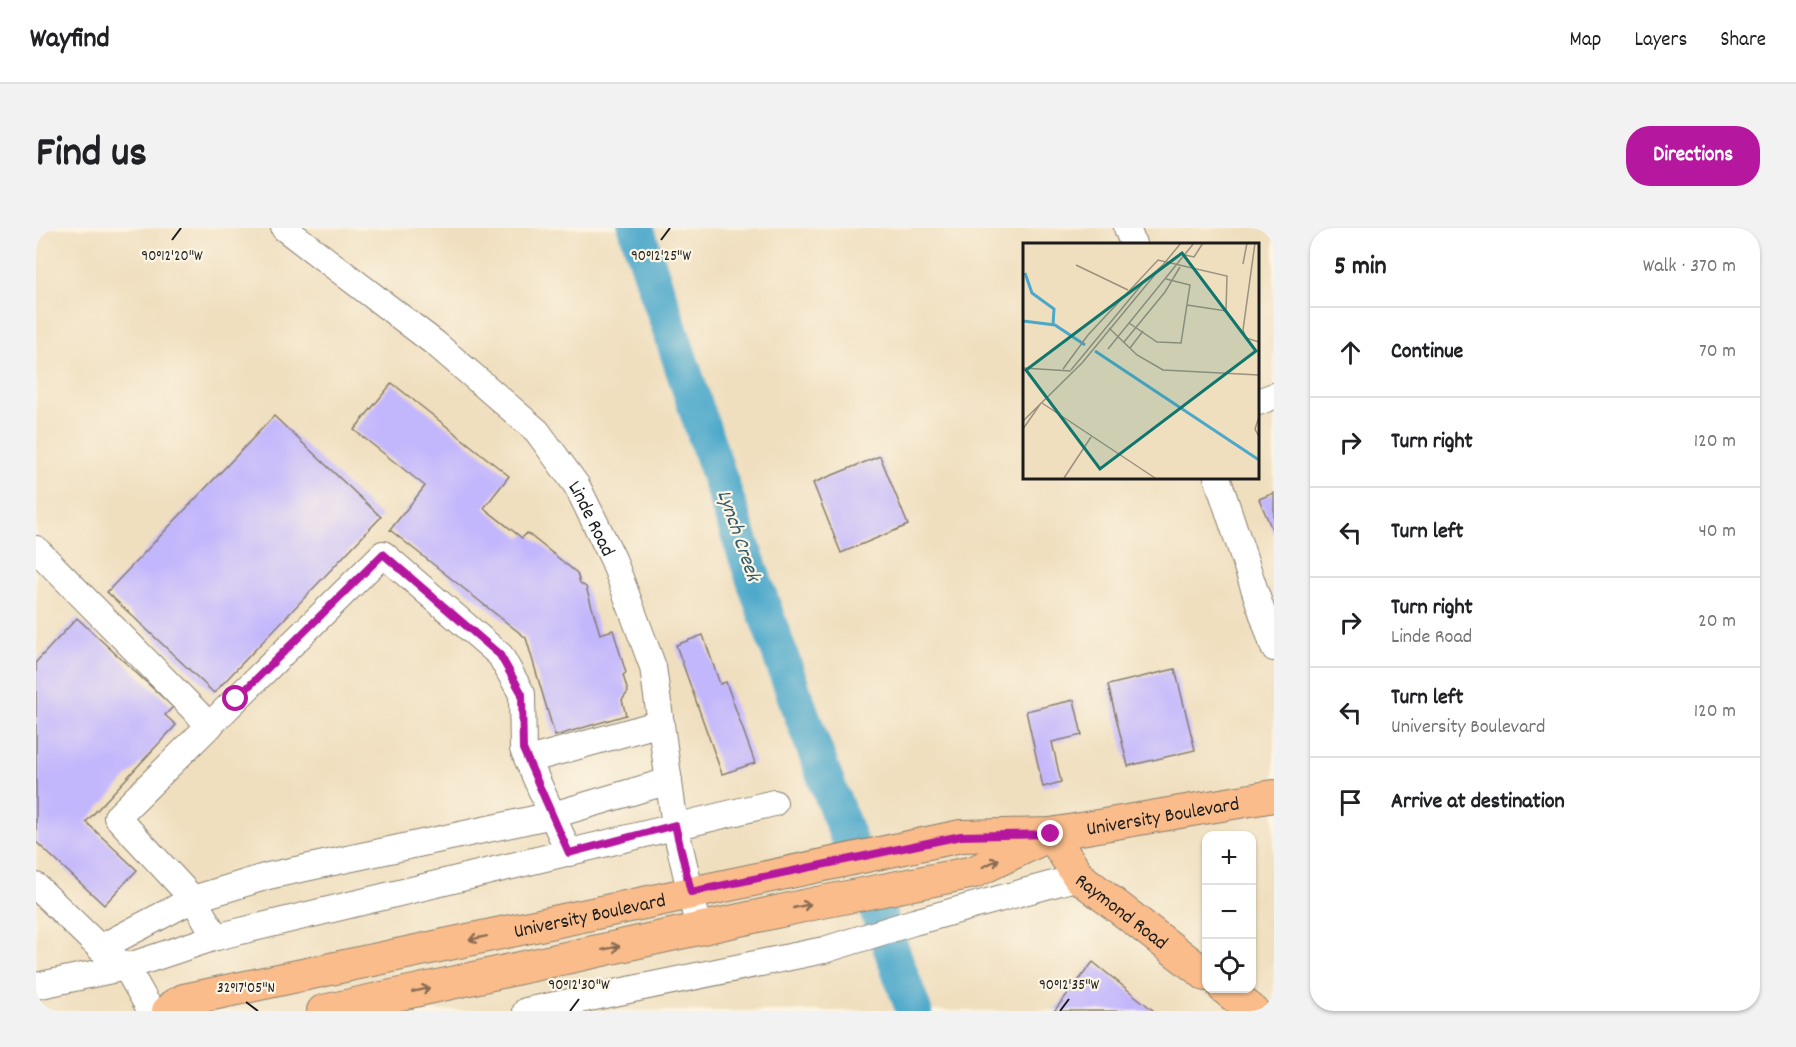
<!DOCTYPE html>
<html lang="en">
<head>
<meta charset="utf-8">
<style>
	body { margin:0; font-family:Dekko,sans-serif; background:#f2f2f2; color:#202124 }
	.controls { position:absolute; right:18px; bottom:18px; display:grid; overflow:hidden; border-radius:12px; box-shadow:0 2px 4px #0004 }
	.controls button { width:54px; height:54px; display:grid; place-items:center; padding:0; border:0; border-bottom:2px solid #e0e0e0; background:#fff; color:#202124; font:30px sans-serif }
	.stop { position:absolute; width:18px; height:18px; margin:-14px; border:4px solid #b5179e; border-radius:50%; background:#fff }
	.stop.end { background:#b5179e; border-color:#fff; box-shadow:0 2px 6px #0008 }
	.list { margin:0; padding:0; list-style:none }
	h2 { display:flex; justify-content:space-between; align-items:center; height:78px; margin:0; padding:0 24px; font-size:26px }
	h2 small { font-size:20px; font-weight:400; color:#757577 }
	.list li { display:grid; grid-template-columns:39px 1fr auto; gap:18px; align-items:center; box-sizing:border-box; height:90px; padding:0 24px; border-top:2px solid #e0e0e0 }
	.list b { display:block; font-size:22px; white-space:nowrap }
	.list p { margin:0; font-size:20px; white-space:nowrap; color:#757577 }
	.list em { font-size:20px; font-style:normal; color:#757577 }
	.icon { flex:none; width:33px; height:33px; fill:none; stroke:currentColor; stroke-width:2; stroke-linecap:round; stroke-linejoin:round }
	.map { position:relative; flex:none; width:1238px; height:783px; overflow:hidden; border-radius:24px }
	header { display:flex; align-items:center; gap:36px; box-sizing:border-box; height:84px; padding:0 30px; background:#fff; border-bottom:2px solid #e0e0e0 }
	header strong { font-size:28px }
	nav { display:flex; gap:33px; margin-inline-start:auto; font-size:21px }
	.intro { display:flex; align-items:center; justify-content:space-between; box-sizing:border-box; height:144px; padding:0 36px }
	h1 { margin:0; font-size:42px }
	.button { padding:15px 27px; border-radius:24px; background:#b5179e; color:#fff; font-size:21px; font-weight:700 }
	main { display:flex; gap:36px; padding:0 36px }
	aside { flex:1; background:#fff; border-radius:24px; box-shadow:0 2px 4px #0004 }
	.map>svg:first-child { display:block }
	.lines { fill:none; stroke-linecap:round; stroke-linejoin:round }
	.river { stroke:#4ca8ca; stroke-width:36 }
	.building { fill:#c2b6fd }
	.minor-casing { stroke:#867e6e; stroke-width:28 }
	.major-casing { stroke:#867e6e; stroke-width:34 }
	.minor { stroke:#fff; stroke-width:26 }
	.major { stroke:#f9bc8a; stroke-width:32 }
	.oneway { stroke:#8a6c53 }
	.route { stroke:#b5179e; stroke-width:8 }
	.ticks { fill:none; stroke:#1c1c1c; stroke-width:2 }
	.labels { text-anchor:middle; stroke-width:4.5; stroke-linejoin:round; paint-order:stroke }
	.street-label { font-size:20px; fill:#1c1c1c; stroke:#fcf5e5 }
	.water-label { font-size:21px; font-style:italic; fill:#325b6a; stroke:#fcf5e5 }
	.inset-river { fill:none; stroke:#4ca8ca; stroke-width:3 }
	.inset-road { fill:none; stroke:#9b917e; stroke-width:1.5 }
	.view { fill:#0f766e; fill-opacity:0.15; stroke:#0f766e; stroke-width:3 }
	.inset-edge { fill:none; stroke:#1c1c1c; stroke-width:3 }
	.ticks-label { font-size:15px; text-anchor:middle; fill:#1c1c1c; stroke:#fcf5e5; stroke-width:4.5; stroke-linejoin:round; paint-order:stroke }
</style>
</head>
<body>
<header>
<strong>Wayfind</strong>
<nav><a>Map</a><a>Layers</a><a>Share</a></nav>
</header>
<div class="intro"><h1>Find us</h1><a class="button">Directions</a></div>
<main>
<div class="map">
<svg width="1238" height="783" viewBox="0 0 1238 783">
	<rect width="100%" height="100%" fill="#fcf5e5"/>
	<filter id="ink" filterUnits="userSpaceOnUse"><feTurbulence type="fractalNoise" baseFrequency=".0167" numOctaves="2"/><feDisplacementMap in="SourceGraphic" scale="12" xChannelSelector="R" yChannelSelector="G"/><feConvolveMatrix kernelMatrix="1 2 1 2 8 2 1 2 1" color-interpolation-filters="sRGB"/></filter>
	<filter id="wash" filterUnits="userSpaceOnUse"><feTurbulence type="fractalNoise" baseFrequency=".008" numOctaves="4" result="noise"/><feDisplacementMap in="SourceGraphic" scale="24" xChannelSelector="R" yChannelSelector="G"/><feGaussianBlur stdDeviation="1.35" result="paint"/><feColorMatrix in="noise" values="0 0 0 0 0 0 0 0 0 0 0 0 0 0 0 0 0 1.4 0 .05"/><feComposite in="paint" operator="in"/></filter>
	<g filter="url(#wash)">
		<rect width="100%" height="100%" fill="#f0dfbf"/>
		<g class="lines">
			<g class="river">
				<path d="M600 0C669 205 734 411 813 612"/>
				<path d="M842 685 878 783"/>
			</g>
		</g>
		<g id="blocks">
			<g class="building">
				<path d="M356 155 473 248 448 280 486 310 491 305 541 345 544 355 550 359 564 406 577 402 590 445 587 447 592 464 586 472 590 487 519 508 490 410 354 302 389 258 318 202Z"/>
				<path d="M238 188 345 289 178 465 71 364Z"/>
				<path d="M844 228 872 297 805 325 777 255Z"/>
				<path d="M1238 265V306L1223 271Z"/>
				<path d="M41 390 137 479 129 487 140 497 50 594 101 642 68 677 0 614V434Z"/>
				<path d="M667 407 684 456 690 454 719 535 686 546 640 417Z"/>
				<path d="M1139 441 1159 522 1092 538 1072 457Z"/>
				<path d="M1038 472 1046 507 1016 514 1025 554 1007 559 990 483Z"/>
				<path d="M1057 734 1118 783H1018Z"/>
			</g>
		</g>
	</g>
	<g filter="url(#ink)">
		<use href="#blocks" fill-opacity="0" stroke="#867e6e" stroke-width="1.5"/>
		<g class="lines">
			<defs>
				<g id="minor">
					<path id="s1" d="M248 0 400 116 501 203 541 258 577 331 617 439 639 598 663 701"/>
					<path d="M1091 0 1097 16"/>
					<path d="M1222 174 1238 168"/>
					<path d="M1181 249 1238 420"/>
					<path d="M0 321 174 498"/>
					<path d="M492 532 625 495"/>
					<path d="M0 658 64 720 90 739 115 783"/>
					<path d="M180 709 157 671 81 589 347 326 464 427 486 466 487 521 533 625"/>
					<path d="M64 720 157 671 232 648 517 587 633 553"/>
					<path d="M0 758 90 739 180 709 738 575"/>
					<path d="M490 783 788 722 878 694 1043 649"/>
				</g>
				<g id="major">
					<path id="s2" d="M1015 606 1043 649 1170 747"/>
					<path d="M1188 760 1217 783"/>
					<path id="s3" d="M132 783 138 777 148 772 925 608 1015 606 1238 568"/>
					<path d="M287 783 781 675 938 644 1006 611"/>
				</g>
			</defs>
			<use href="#minor" class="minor-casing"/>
			<use href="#major" class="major-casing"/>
			<use href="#minor" class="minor"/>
			<use href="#major" class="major"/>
		</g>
		<defs><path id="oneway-shaft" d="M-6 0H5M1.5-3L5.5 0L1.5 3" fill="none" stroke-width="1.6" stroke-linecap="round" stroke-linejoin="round" transform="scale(1.5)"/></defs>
		<g class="oneway">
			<use href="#oneway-shaft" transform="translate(955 635) rotate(-26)"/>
			<use href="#oneway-shaft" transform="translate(766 678) rotate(-13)"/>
			<use href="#oneway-shaft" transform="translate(442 710) rotate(168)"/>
			<use href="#oneway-shaft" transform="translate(575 720) rotate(-12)"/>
			<use href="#oneway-shaft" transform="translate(385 762) rotate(-12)"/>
		</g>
	</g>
	<g class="lines" filter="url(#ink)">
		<path class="route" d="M200 471 347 326 464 427 486 466 487 521 533 625 639 597 655 664 925 608 1015 606"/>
	</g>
	<path class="ticks" d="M136 12 145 0M625 12 634 0M210 774 222 783M534 783 543 771M1024 783 1033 771"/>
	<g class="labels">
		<g class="street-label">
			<text dy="7" stroke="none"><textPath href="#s1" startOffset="428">Linde Road</textPath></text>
			<text dy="7" stroke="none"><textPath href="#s3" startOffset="1017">University Boulevard</textPath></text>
			<text dy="7" stroke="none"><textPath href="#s2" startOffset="106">Raymond Road</textPath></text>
			<text dy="7" stroke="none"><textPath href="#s3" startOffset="434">University Boulevard</textPath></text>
		</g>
		<g class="water-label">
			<text transform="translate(704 307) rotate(71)" y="7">Lynch Creek</text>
		</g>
	</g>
	<g transform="translate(987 15)">
		<rect width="236" height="236" fill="#f0dfbf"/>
		<path class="inset-river" d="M2 30 9 50 31 66 30 82M0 78 32 82 62 102M72 108 236 217"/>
		<path class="inset-road" d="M232 0 220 87 223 95 236 99M162 12 171 14 180 0M220 21 224 0M53 22 105 47M106 80 134 99 158 100 167 42 143 36M86 85 114 112 140 127 236 132M101 99 142 49 157 24M107 105 120 88M85 106 171 0M0 125 48 128M40 126 65 92 135 17 204 33 203 68 164 62M48 127 120 40 142 20M19 160 132 235M236 174 232 186 236 194M0 178 59 120 158 0M0 186 18 160M41 235 68 194"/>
		<path class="view" d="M159 10 233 108 77 226 3 127Z"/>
		<rect width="236" height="236" class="inset-edge"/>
	</g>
	<g class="ticks-label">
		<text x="136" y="32">90°12'20"W</text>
		<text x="625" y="32">90°12'25"W</text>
		<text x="543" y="761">90°12'30"W</text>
		<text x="1033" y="761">90°12'35"W</text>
		<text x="210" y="764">32°17'05"N</text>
	</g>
</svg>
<div class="controls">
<button>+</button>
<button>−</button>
<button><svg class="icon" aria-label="locate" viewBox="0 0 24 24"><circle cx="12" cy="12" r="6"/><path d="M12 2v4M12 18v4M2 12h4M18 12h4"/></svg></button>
</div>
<div class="stop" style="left:200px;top:471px"></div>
<div class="stop end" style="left:1015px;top:606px"></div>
</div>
<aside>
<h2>5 min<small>Walk · 370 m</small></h2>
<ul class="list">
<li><svg class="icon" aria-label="ahead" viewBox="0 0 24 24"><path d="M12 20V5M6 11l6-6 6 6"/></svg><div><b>Continue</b></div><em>70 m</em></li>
<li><svg class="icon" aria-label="right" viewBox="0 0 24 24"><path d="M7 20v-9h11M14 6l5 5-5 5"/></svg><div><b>Turn right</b></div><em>120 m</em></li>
<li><svg class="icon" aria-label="left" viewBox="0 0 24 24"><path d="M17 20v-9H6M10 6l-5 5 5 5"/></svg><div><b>Turn left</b></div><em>40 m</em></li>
<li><svg class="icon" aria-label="right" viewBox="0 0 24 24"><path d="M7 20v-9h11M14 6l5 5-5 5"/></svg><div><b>Turn right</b><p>Linde Road</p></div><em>20 m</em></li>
<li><svg class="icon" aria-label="left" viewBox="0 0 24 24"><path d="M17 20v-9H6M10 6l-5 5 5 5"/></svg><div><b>Turn left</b><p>University Boulevard</p></div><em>120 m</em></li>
<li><svg class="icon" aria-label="arrive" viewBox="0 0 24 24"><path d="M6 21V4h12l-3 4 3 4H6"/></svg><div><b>Arrive at destination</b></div></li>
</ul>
</aside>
</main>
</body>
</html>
